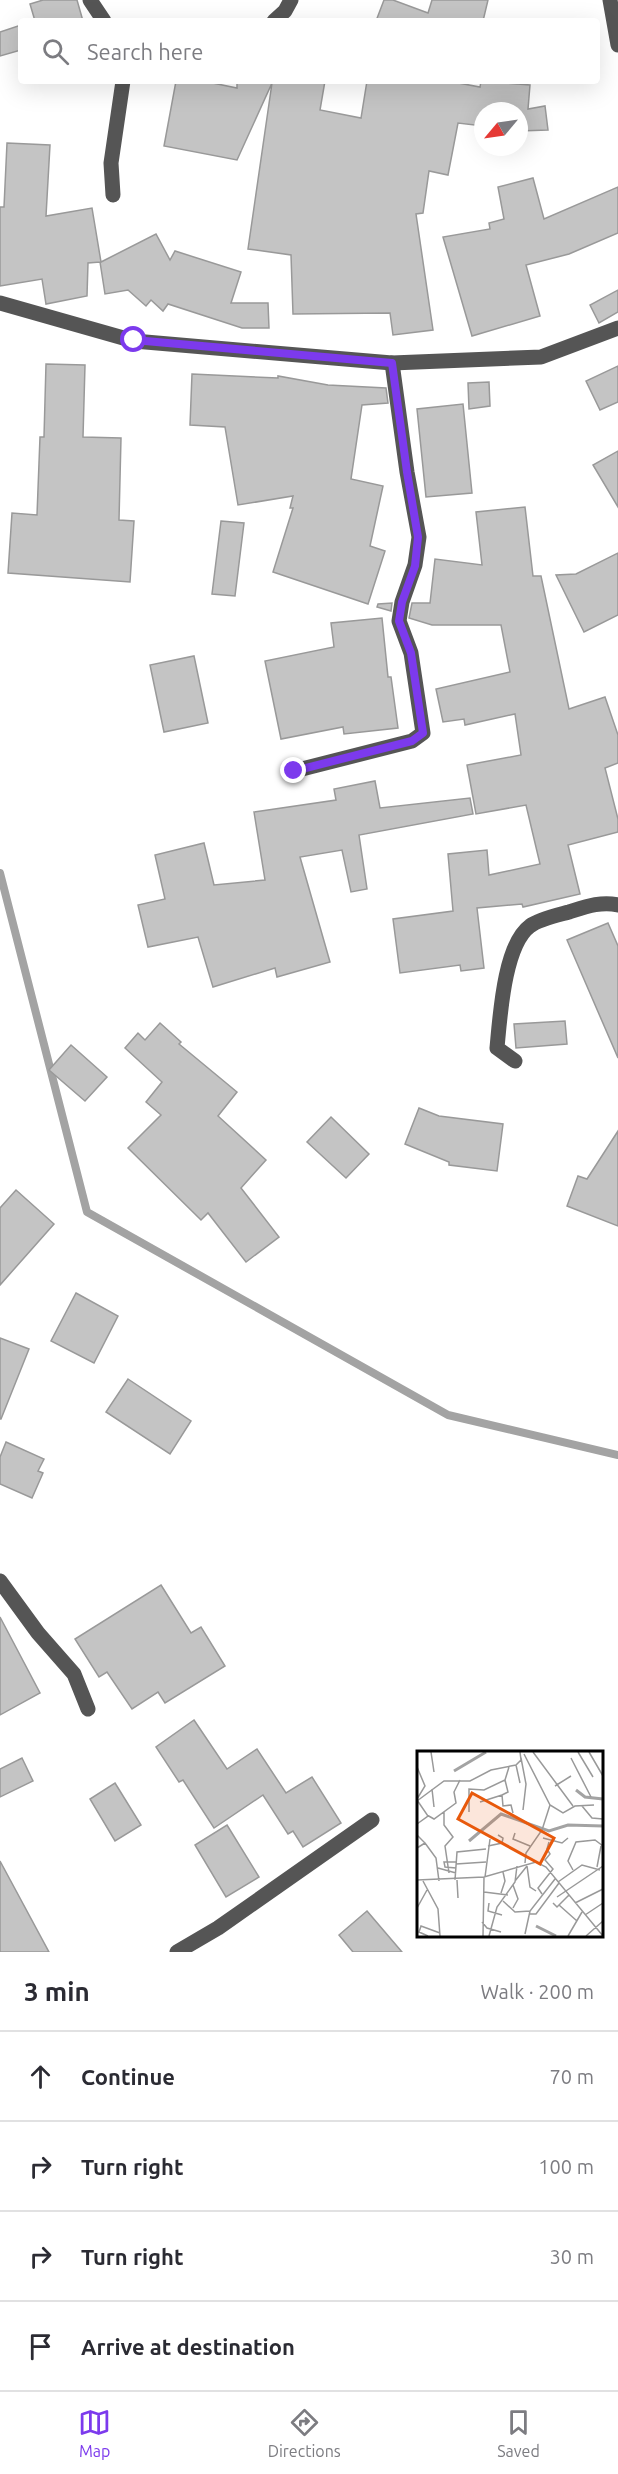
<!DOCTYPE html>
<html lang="en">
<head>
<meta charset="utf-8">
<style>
	body { margin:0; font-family:Ubuntu,sans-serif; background:#f2f2f3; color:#2b2b33 }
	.compass { position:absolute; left:474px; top:102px; width:54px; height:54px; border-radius:50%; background:#fff; box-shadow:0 6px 24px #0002; rotate:241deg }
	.stop { position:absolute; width:18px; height:18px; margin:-14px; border:4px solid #7c3aed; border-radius:50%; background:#fff }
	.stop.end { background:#7c3aed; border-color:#fff; box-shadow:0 2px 6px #0008 }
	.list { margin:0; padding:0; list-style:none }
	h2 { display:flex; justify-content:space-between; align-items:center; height:78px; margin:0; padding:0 24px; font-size:26px }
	h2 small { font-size:20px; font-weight:400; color:#7c7c81 }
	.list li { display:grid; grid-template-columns:39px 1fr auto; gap:18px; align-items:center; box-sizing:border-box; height:90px; padding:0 24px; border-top:2px solid #e1e1e2 }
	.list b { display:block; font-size:22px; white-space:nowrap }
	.list em { font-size:20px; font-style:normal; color:#7c7c81 }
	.icon { flex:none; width:33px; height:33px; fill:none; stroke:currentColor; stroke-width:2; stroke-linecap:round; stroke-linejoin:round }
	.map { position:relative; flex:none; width:618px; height:1952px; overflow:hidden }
	.search { position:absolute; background:#fff; box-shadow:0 6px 24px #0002; left:18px; right:18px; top:18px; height:66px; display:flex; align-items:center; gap:15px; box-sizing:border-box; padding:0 21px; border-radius:6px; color:#7c7c81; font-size:22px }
	.sheet { height:438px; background:#fff }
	nav { display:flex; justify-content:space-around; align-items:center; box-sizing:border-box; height:84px; border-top:2px solid #e1e1e2; background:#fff; font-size:16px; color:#7c7c81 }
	nav a { display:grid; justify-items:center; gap:3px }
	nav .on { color:#7c3aed }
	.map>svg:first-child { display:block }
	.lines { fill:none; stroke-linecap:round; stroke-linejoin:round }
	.stream { stroke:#a3a3a3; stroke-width:8 }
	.building { fill:#c4c4c4; stroke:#999; stroke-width:1.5 }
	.minor { stroke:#555; stroke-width:15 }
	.route { stroke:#7c3aed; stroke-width:8 }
	.inset-river { fill:none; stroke:#a3a3a3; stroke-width:3 }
	.inset-road { fill:none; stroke:#999; stroke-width:1.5 }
	.view { fill:#e8590c; fill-opacity:0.15; stroke:#e8590c; stroke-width:3 }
	.inset-edge { fill:none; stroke:#000; stroke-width:3 }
</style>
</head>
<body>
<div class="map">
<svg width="618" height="1952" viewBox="0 0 618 1952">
	<rect width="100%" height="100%" fill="#fff"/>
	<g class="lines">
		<path class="stream" d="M0 873 87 1212 448 1415 618 1455"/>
	</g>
	<g class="building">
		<path d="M43 0H77L83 21H35L30 4Z"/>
		<path d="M384 0H393L428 13 432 0H488L483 21H376Z"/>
		<path d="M21 25V50L0 56V32Z"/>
		<path d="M176 81H203L237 88V81H325L320 110 361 118 367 81H448L480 87 481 81 530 85 528 109 545 106 548 130 519 131V111H483V126L458 123 448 175 429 171 423 213 416 214 433 330 393 335 390 313 293 314 291 255 248 249 272 83 237 160 164 146Z"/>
		<path d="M7 143 50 145 46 216 92 208 101 262 156 234 170 260 175 251 241 272 231 303H268L269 328H242L168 304 163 311 151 300 146 306 128 290 105 294 100 262 88 263 87 296 46 304 42 279 0 286V207H4Z"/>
		<path d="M533 178 544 219 618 187V233L569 254 526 265 540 316 472 336 443 237 490 229 489 223 504 219 498 187Z"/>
		<path d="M618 290V312L599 323 590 305Z"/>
		<path d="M46 364 85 365 83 437 121 438 119 520 134 521 130 582 8 573 12 513 37 515 40 437H44Z"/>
		<path d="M618 366V402L600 410 586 381Z"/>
		<path d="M192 374 278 378V376L328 385 386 388 388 403 362 405 351 479 383 486 370 546 385 551 368 604 273 572 293 508H290L293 496 238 505 225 427 190 425Z"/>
		<path d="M489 382 490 406 469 409 468 383Z"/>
		<path d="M463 404 472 493 426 497 417 409Z"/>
		<path d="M618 451V507L593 465Z"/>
		<path d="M525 507 533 576H541L569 709 605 697 618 735V763L605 768 618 819V832L568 845 580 894 523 907 522 904 477 908 484 968 461 971 460 965 400 973 393 919 453 911 448 854 487 850 489 875 540 864 526 805 476 814 467 765 521 755 515 714 465 725 464 719 443 722 436 689 510 672 501 625H432L409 618 412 603H430L435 559 482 565 476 512Z"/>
		<path d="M221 521 244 523 235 596 212 594Z"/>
		<path d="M618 553V615L584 632 556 575 576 574Z"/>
		<path d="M392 603 391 611 377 607 378 604Z"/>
		<path d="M382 618 388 677H391L398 728 344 734 343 727 281 739 265 661 334 647 331 623Z"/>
		<path d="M194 656 208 723 164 732 150 665Z"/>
		<path d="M375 781 380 808 470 798 473 814 359 835 367 889 351 892 342 850 300 857 330 962 277 977 275 968 213 987 198 937 148 947 138 905 165 899 155 855 204 843 214 885 265 880 254 812 336 800 334 789Z"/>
		<path d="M608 923 618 946V1058L567 940Z"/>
		<path d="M565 1021 567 1044 516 1048 514 1024Z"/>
		<path d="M160 1023 181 1042 179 1044 237 1092 218 1116 266 1160 241 1188 279 1237 246 1262 208 1213 201 1220 128 1148 161 1115 146 1102 162 1082 125 1048 138 1033 145 1040Z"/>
		<path d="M71 1045 107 1077 85 1101 49 1070Z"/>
		<path d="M419 1108 439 1116 503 1124 497 1171 449 1165V1162L405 1144Z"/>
		<path d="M331 1117 369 1154 346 1178 307 1142Z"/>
		<path d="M618 1131V1226L567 1206 578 1176 587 1179Z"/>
		<path d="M16 1190 54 1224 0 1285V1208Z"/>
		<path d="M76 1293 118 1316 94 1363 51 1341Z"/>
		<path d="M0 1338 29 1349 1 1419H0Z"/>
		<path d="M128 1379 191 1421 170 1454 106 1412Z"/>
		<path d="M6 1442 44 1459 38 1471 43 1473 32 1498 0 1484V1457Z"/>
		<path d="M161 1585 191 1633 201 1627 225 1666 165 1703 158 1692 132 1709 107 1672 99 1677 75 1639Z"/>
		<path d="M0 1617 40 1693 0 1715Z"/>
		<path d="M194 1720 227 1769 257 1749 286 1793 312 1777 341 1823 303 1847 293 1831 288 1834 263 1795 214 1828 183 1780 179 1782 156 1747Z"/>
		<path d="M22 1758 33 1781 0 1797V1769Z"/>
		<path d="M115 1783 141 1825 115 1841 90 1799Z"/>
		<path d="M227 1825 259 1877 226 1897 195 1845Z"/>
		<path d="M0 1861 49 1952H0Z"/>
		<path d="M367 1911 402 1952H353L339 1935Z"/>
	</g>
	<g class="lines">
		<g class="minor">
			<path d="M90 0 104 21"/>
			<path d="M610 0 618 45"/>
			<path d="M274 21 285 11 291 0"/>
			<path d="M113 195 111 163 123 81"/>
			<path d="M0 303 134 341 392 363 541 357 618 328"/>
			<path d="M294 771 412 741 423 733 411 653 399 621 402 602 415 565 419 537 407 472 392 363"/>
			<path d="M515 1061 497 1048C500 1017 504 945 530 926 539 919 558 915 569 912 585 907 601 901 618 905"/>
			<path d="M0 1581 38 1633 74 1674 88 1709"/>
			<path d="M177 1952 218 1928 372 1820"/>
		</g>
	</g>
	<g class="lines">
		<path class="route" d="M134 340 392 363 407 472 418 537 415 566 402 602 399 621 411 653 423 733 412 741 294 771"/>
	</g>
	<g transform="translate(417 1751)">
		<rect width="186" height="186" fill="#fff"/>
		<path class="inset-river" d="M37 20 69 1M159 39 168 46 186 48M52 90 84 63 132 80 151 74 186 75M119 175 139 185"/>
		<path class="inset-road" d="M14 1 17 21M116 1 156 55M161 1 176 26M172 1 186 25M107 3 133 54 146 62 158 55 177 54M104 7 109 33 106 59M154 7 174 46M99 14 103 32M0 16 8 35 0 48M88 29 91 41 85 44 86 55 94 54 96 62M138 35 154 25M15 38 17 56M0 50 27 30H53L74 19 99 14 104 9 103 1M63 51 85 44M165 55 175 67 186 68M27 61V74L36 86 28 95 32 122M52 61V38L67 39 88 29 92 16M10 64 17 68 39 52 37 41 43 29M0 73 11 65 0 49M98 82 96 88 113 95M0 84 8 92 0 97M126 87 145 92 151 87M8 92 19 107 22 130M71 95 85 92 86 87 81 84M108 112 109 102 125 79 133 54M39 113 69 111M110 115 113 136 119 140M180 116 184 95M21 117 39 122M39 117 28 116 27 111H39M156 119 151 110 159 91 178 89 186 95M68 126 73 88M0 129 67 126 119 111 129 116 186 185M38 129 40 101 69 98M40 129 41 147M6 130 21 158 23 185M98 130 110 115M141 131 165 114 183 119M67 141 91 144M84 142 88 130 86 121M125 143 121 137 136 118 128 109 133 103 130 98 132 91M140 146 186 115M86 150 98 161 113 160M72 152 71 160 85 164M136 152 140 156 152 144M158 152 186 138M142 154 160 170M0 157 10 139M96 157 101 148 96 134M113 163H119L142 132M168 164 186 152M65 171 70 177 84 181M108 183 113 160 138 128M11 185 2 181 4 175 23 182M66 185 67 126M72 185 80 156 98 131 100 115M151 185 165 161M169 185 186 170"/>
		<path class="view" d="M55 42 137 87 123 113 41 68Z"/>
		<rect width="186" height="186" class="inset-edge"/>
	</g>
</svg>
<svg class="compass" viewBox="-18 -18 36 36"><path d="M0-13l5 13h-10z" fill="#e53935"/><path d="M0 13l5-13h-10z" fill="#7c7c81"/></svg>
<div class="stop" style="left:134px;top:340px"></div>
<div class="stop end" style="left:294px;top:771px"></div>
<div class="search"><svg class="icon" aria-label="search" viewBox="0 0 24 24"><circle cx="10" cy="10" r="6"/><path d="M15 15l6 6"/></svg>Search here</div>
</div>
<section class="sheet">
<h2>3 min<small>Walk · 200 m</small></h2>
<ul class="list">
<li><svg class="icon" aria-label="ahead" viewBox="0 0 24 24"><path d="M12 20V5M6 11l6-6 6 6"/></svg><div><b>Continue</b></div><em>70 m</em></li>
<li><svg class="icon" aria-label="right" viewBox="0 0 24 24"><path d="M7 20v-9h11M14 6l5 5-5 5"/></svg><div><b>Turn right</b></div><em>100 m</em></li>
<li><svg class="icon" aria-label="right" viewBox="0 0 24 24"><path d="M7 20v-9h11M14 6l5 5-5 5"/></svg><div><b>Turn right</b></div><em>30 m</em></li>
<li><svg class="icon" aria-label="arrive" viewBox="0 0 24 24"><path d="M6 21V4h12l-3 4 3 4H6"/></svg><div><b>Arrive at destination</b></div></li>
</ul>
</section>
<nav>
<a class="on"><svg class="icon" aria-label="map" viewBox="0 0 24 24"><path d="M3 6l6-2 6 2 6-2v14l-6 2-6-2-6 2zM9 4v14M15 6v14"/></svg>Map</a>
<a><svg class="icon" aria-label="directions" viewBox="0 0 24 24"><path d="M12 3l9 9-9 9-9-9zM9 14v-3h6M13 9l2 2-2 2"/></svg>Directions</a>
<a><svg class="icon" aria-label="saved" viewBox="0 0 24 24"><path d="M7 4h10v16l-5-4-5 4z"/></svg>Saved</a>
</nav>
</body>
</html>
